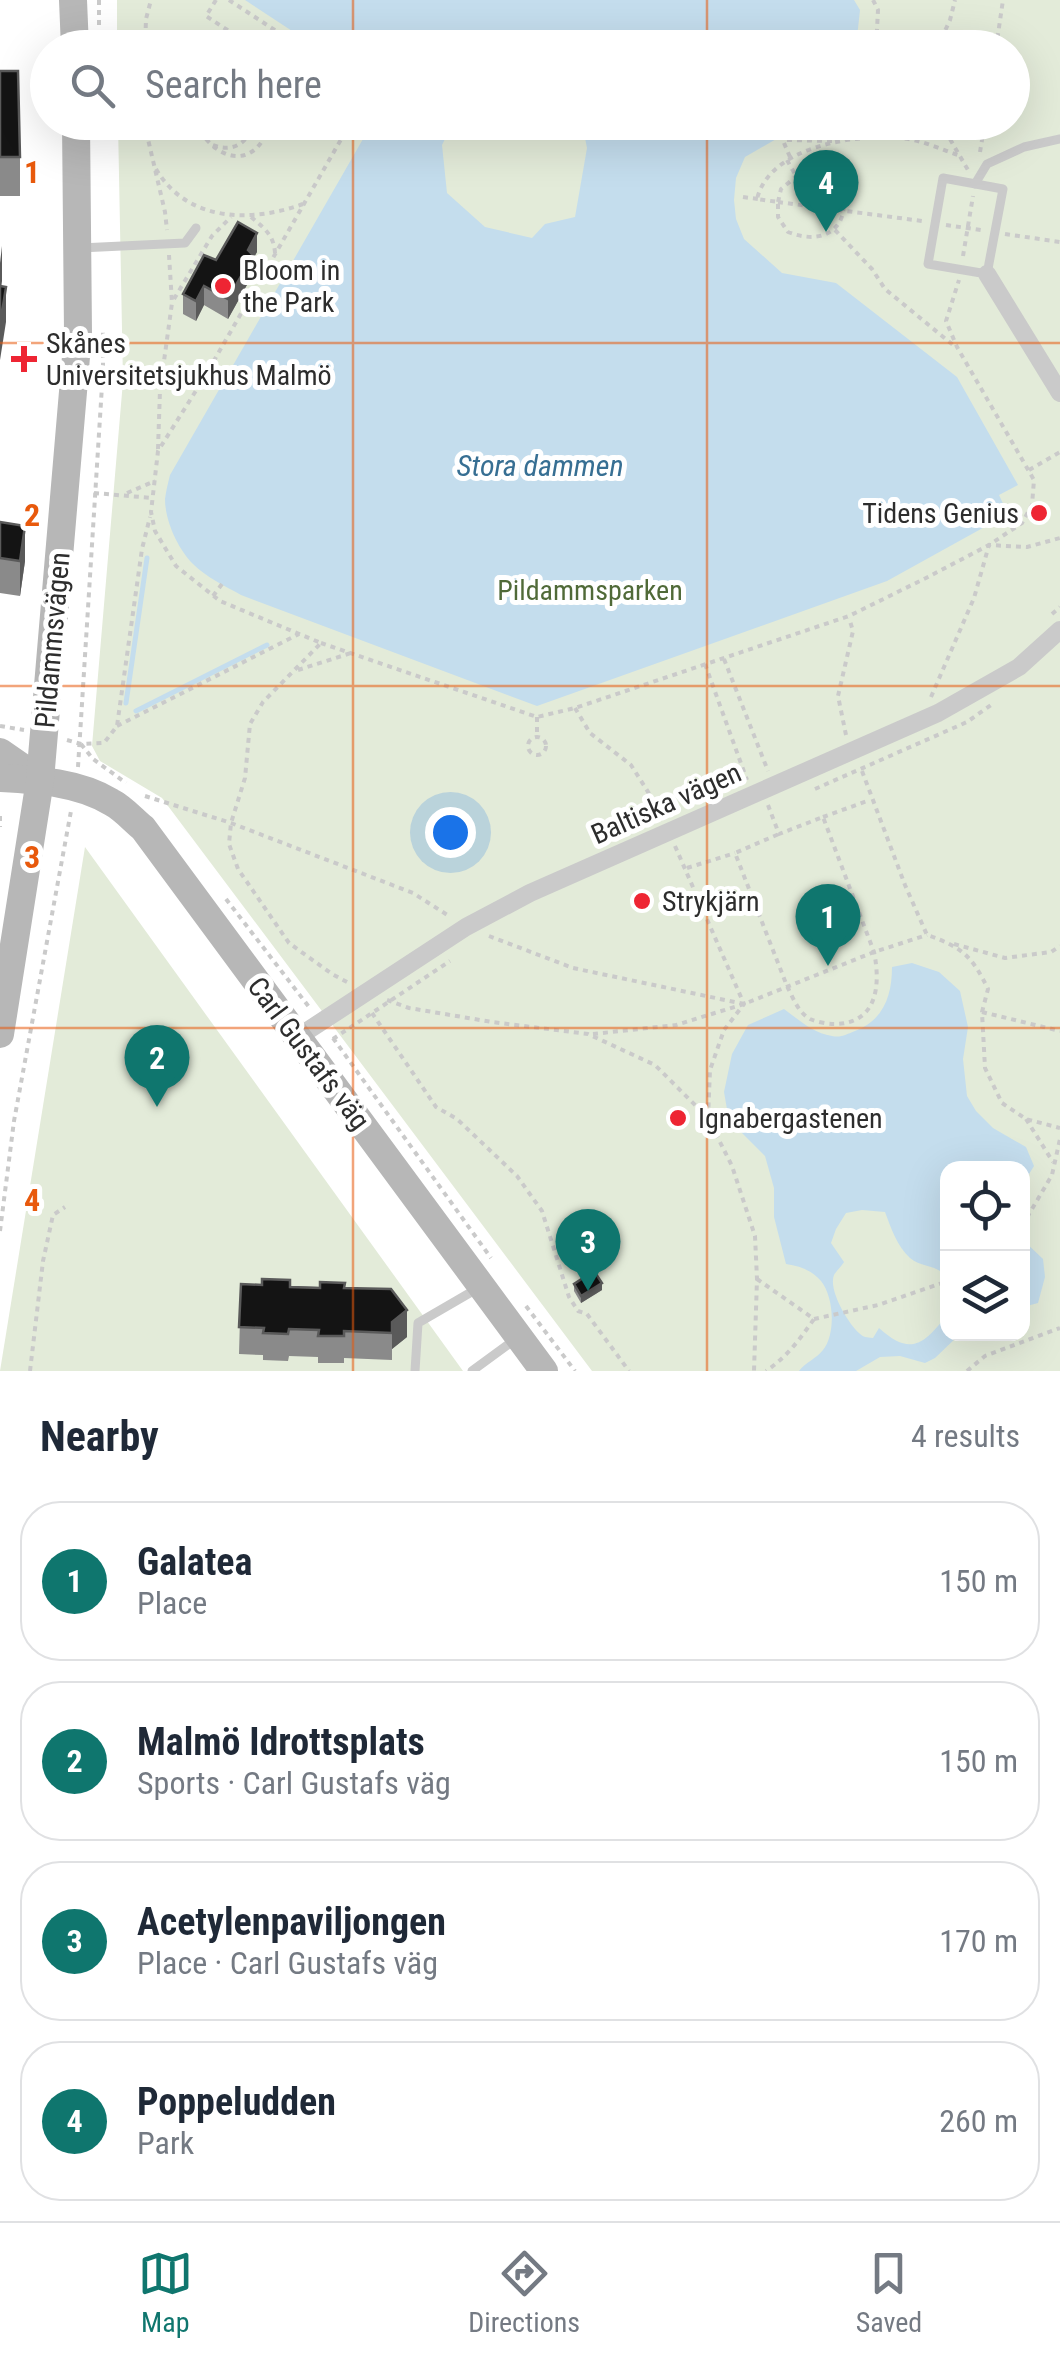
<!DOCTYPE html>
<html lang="en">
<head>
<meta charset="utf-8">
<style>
	body { margin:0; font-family:"Roboto Condensed",sans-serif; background:#f6f6f7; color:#1f2937 }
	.controls { position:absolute; right:30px; bottom:30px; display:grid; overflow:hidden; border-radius:20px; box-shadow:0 10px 40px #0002 }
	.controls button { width:90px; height:90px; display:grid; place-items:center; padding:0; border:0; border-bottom:2px solid #e0e1e3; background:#fff; color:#1f2937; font:50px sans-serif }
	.you { position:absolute; left:450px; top:832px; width:35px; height:35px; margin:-25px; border:8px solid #fff; border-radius:50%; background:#1a73e8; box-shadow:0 0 0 15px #1a73e833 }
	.badge { display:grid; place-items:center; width:65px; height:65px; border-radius:50%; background:#0f766e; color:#fff; font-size:32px; font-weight:700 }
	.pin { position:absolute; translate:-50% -82px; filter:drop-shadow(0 2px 5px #0008) }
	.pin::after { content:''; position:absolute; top:52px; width:35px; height:30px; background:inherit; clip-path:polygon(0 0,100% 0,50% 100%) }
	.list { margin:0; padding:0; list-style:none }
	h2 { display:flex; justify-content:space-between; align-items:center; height:130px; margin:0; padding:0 40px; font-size:42px }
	h2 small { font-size:32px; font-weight:400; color:#747a83 }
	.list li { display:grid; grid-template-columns:65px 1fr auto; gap:30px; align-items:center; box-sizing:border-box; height:160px; margin:0 20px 20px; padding:0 20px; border:2px solid #e0e1e3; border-radius:40px }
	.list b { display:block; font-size:38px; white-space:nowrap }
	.list p { margin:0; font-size:32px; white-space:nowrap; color:#747a83 }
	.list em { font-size:32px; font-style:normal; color:#747a83 }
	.icon { flex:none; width:55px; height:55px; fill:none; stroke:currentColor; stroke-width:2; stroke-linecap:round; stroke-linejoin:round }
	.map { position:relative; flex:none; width:1060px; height:1371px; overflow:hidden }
	.search { position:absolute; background:#fff; box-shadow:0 10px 40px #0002; left:30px; right:30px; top:30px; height:110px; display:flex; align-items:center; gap:25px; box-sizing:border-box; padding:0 35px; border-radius:55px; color:#747a83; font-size:38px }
	.sheet { height:850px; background:#fff }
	nav { display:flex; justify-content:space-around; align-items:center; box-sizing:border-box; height:140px; border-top:2px solid #e0e1e3; background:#fff; font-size:28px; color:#747a83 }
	nav a { display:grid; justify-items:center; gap:5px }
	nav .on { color:#0f766e }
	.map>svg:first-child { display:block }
	.green { fill:#e3ebd9; fill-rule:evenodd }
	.water { fill:#c4dded }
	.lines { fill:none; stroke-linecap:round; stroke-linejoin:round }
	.stream { stroke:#c4dded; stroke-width:5 }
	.path { stroke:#cacaca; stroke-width:4; stroke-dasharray:5 5; stroke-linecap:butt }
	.lane { stroke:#cacaca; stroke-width:9 }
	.street { stroke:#cacaca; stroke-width:18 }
	.secondary { stroke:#b7b7b7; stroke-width:28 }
	.wall { fill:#8a8a8a }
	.shaded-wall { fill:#5a5a5a }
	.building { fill:#141414; stroke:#5a5a5a; stroke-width:2.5 }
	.grid { fill:none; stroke:#e8590c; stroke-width:2.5; stroke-opacity:0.55 }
	.poi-dot { fill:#ee2533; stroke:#fff; stroke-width:4 }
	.labels { text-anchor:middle; stroke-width:10; stroke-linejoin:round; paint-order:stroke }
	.poi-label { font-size:28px; fill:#2d2d2d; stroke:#fff; text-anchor:start }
	.park-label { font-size:28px; fill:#506a38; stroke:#fff }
	.street-label { font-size:28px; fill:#2d2d2d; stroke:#fff }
	.water-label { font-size:30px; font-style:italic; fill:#376f93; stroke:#fff }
	.grid-label { font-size:32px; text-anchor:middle; font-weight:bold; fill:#e8590c; stroke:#fff; stroke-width:10; stroke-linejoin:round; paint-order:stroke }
</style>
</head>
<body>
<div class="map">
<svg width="1060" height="1371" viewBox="0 0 1060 1371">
	<rect width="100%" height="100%" fill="#fff"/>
	<g class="green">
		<path d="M117 0H1060V1371H592L162 798 100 761 92 746 123 381 118 123 1012 122V48L117 47ZM948 1168H1022V1334H948Z"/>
		<path d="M85 847 463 1371H0Z"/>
	</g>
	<g class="water">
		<path d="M245 0H854L860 10 856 47 318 48Z"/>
		<path d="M396 122 453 123 442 145 447 193 485 227 532 238 545 224 575 217 587 148 582 123H804L745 157 736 178 734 200 736 219 744 239 782 273 836 283 957 377 1018 485 999 495 1008 514 887 581 537 706 241 595C225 586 206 577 193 564 178 549 165 521 165 499 166 491 168 483 170 475L363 139 385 135Z"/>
		<path d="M912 963 939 972 960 991 968 1027 963 1059 967 1096 976 1111 993 1128 1026 1147 1034 1166 1023 1184 1022 1168H948L947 1278C938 1264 922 1268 910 1258 897 1246 891 1228 885 1212L862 1210 846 1213 836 1229 831 1243 844 1262C844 1263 834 1274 834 1275 828 1290 848 1323 859 1333 864 1338 866 1337 873 1338L879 1328C911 1357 924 1344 947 1315L948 1334H960L935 1358 925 1363 900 1356 880 1357 856 1371H799C806 1362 817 1358 823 1350 836 1334 834 1297 821 1281 811 1270 800 1266 786 1264L774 1217V1188L765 1156 738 1129 728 1115 724 1092 732 1054 748 1025 784 1009C799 1020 813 1033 832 1036 841 1038 847 1034 855 1031 884 1020 892 995 892 967Z"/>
		<path d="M1023 1240 1043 1259 1045 1277 1038 1303 1023 1307Z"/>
	</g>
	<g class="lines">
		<g class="stream">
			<path d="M126 703 147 558"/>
			<path d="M136 711 267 645"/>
		</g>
		<g class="path">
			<path d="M99 0V38"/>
			<path d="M216 0 206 16 255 48"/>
			<path d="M229 0 302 48"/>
			<path d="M873 0 878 10 876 48"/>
			<path d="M145 48 146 19 151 0"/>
			<path d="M937 48 950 20 955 0"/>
			<path d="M996 48 1003 0"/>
			<path d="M144 122 165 212 167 230"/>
			<path d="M200 122 206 139"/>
			<path d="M940 122 968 170"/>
			<path d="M903 138 921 122"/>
			<path d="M206 139C230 167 262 160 269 122"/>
			<path d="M787 140 832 141"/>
			<path d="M844 140 852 122"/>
			<path d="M784 143 790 157"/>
			<path d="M213 145C233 153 249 143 253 122"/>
			<path d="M980 152 985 122"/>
			<path d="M787 160 796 176"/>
			<path d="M156 169C187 222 251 223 303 204"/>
			<path d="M743 197 758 199"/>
			<path d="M778 202 781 189 798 175C806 174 815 172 823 175 859 190 848 255 788 232L778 217V202L757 199C770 146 855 134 900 138 920 139 942 150 961 156"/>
			<path d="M778 202 922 221"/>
			<path d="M251 217C264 228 274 235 275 253"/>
			<path d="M946 225 981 230"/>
			<path d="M835 230 872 269 885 289 953 345"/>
			<path d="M1005 234 1060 242"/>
			<path d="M963 256 973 196"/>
			<path d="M174 299 212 236 231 217"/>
			<path d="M158 449 160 390 172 303 169 255"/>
			<path d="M1029 470 1060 452"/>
			<path d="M94 493 152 498"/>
			<path d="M127 493 155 481"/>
			<path d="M213 596 222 584"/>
			<path d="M1052 614 1060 607"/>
			<path d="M321 643 537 717 575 708 849 616 926 578 989 545 1022 523 1032 505 1034 480 957 347 946 321 959 280"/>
			<path d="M724 659 768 771"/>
			<path d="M705 664 747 780"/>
			<path d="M298 670 351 653"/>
			<path d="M931 697 974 598 989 545 1027 547 1060 538"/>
			<path d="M575 708 590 733 631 765 662 814"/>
			<path d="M537 717V737"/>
			<path d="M0 726 24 730"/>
			<path d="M117 726 299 634"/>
			<path d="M846 735 838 696 853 631 849 618"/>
			<circle cx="537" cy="746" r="9"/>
			<path d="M67 740 81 744 104 743 117 726 142 549 150 517"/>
			<path d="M81 744 93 759 126 783"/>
			<path d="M78 767 103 370V332"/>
			<path d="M862 771 905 885 927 935C962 947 972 956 988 989L982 1012 985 1068 1002 1103 1026 1119 1060 1128"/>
			<path d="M815 789 967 722 991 705"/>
			<path d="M145 796 231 823 413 893 449 916"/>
			<path d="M768 805 779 834 823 817 874 952C881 986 877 1024 834 1024 827 1024 817 1022 810 1019 798 1012 793 998 787 986L735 853 779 834"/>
			<path d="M0 816V827"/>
			<path d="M823 817 870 800"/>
			<path d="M675 846 744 1004 724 1030 710 1070 708 1118"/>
			<path d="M687 868 735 853"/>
			<path d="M226 899 309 1007"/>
			<path d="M489 936 573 968 744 1004"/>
			<path d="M954 944 1005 958 1051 952 1060 946"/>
			<path d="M347 982 332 974 289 943 238 869 229 844 231 823 245 778 250 724 263 702 321 643 220 601 176 566 155 531 151 512 158 451 204 378 351 122"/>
			<path d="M387 1000 409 1008 492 1022 588 1034 655 1065 708 1118 732 1166 755 1236 757 1279 754 1371"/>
			<path d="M982 1012 1060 1031"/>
			<path d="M372 1013 436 1107 457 1119 517 1176 542 1211 569 1297 578 1311 587 1314 629 1371"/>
			<path d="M593 1034 676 1025 744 1004 874 952 927 935"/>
			<path d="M333 1038 491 1258"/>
			<path d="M333 1039 450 961"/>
			<path d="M1026 1119 1053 1162"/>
			<path d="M1022 1226 1052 1175 1060 1139"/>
			<path d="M0 1231 14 1121 71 811"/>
			<path d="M757 1279 814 1319C800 1339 787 1357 766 1371"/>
			<path d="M526 1306 575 1371"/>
			<path d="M814 1319 878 1305 948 1281"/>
			<path d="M30 1371 43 1261 53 1215 65 1207"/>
			<path d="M967 1371 985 1356 1060 1328"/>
		</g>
		<g class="lane">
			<path d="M943 178 1003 189 987 274 928 264Z"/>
			<path d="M975 184 987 164 1024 147 1060 139"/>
			<path d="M80 248 185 243 196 228"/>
			<path d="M415 1371 418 1323 480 1287"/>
			<path d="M472 1371 517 1338"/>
		</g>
		<g class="street">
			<path d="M987 274 1060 393"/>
			<path d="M298 1037 466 927 530 893 938 713 1019 667 1060 630"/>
		</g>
		<g class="secondary">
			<path d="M73 0 75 48"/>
			<path d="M0 752 39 779"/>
			<path d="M0 778C37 780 78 782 111 802 123 808 133 820 143 828L544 1371"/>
			<path d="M0 1034 40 780 78 333 76 122"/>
		</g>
	</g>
	<g class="wall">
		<path d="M0 71 20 157V196H0Z"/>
		<path d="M207 122H245L243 131 233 139 215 137 208 127Z"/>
		<path d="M299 122H332L322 139 299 125Z"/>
		<path d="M257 252 253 259V274L228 319 204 305 196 321 183 314V294L216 260Z"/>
		<path d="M0 522 25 561 20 596 0 593Z"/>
		<path d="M241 1284 345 1288 407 1337 392 1349V1360L344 1358V1363H318V1357L289 1356 288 1361 263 1360V1355L239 1354Z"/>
		<path d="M574 1284 602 1290 581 1303 574 1291Z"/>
	</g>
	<g class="shaded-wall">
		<path d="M236 122H245L243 131 233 139V125Z"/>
		<path d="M324 122H332L322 139V125Z"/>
		<path d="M257 233V252L253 259V274L228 319V299L248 250Z"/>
		<path d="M2 246V281L0 298V263Z"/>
		<path d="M204 286V305L196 321V301Z"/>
		<path d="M6 287V322L0 360V325Z"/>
		<path d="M25 526V561L20 596V561Z"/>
		<path d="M602 1283V1290L581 1303V1296Z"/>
		<path d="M407 1310V1337L392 1349V1360V1322Z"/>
	</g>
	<g class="building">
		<path d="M0 71H18L20 157H0Z"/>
		<path d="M215 122H236L233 125Z"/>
		<path d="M238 222 257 233 248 250 253 255 228 299 204 286 196 301 183 294 204 255 216 260Z"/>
		<path d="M0 286 6 287 0 325Z"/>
		<path d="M0 522 25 526 20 561 0 558Z"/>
		<path d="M594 1271 602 1283 581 1296 574 1284Z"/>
		<path d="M262 1279 290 1280V1287L320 1288V1282L345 1283 344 1288 391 1289 407 1310 392 1322V1333L344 1331V1336H318L319 1330 289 1329 288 1334 263 1333 264 1328 239 1327 241 1284 262 1285Z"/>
	</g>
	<path class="grid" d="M353 0V48M707 0V48M353 122V1371M707 122V1371M0 343H1060M0 686H1060M0 1028H1060"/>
	<g class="poi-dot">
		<circle cx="223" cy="286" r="10"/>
		<path d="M19 344h10v10h10v10h-10v10h-10v-10h-10v-10h10z"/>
		<circle cx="1039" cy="513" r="10"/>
		<circle cx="642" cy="901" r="10"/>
		<circle cx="678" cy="1118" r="10"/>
	</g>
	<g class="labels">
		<g class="poi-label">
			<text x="243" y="280">Bloom in<tspan x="243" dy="32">the Park</tspan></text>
			<text x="46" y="353">Skånes<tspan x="46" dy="32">Universitetsjukhus Malmö</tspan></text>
			<text x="1019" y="523" text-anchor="end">Tidens Genius</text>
			<text x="662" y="911">Strykjärn</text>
			<text x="698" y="1128">Ignabergastenen</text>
		</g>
		<g class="park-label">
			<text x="590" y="600">Pildammsparken</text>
		</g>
		<g class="street-label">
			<text transform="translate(52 640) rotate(-85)" y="10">Pildammsvägen</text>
			<text transform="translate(666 803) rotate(-24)" y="10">Baltiska vägen</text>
			<text transform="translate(309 1053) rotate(53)" y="10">Carl Gustafs väg</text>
		</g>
		<g class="water-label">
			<text x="540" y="476">Stora dammen</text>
		</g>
	</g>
	<g class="grid-label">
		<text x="32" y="183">1</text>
		<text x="32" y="526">2</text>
		<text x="32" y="868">3</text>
		<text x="32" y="1211">4</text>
	</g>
</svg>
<div class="controls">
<button><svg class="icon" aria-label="locate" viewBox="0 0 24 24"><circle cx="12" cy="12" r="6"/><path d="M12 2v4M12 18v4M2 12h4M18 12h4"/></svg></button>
<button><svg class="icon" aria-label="layers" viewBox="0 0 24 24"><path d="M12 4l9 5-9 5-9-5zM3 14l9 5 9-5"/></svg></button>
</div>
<div class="you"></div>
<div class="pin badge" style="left:828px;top:966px">1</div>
<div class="pin badge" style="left:157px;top:1107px">2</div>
<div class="pin badge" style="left:588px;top:1291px">3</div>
<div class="pin badge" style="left:826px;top:232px">4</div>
<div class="search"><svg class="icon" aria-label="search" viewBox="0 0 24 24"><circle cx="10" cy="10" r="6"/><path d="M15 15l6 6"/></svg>Search here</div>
</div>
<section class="sheet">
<h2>Nearby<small>4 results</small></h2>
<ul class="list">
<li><span class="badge">1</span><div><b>Galatea</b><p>Place</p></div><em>150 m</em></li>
<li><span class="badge">2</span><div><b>Malmö Idrottsplats</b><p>Sports · Carl Gustafs väg</p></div><em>150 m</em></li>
<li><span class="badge">3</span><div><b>Acetylenpaviljongen</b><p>Place · Carl Gustafs väg</p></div><em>170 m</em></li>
<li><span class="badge">4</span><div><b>Poppeludden</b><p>Park</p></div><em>260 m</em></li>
</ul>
</section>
<nav>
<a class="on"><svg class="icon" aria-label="map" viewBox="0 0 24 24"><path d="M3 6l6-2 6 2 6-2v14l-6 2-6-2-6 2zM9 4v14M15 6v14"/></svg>Map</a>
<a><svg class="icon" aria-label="directions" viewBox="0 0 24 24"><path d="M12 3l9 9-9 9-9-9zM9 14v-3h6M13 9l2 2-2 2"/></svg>Directions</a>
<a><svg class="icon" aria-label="saved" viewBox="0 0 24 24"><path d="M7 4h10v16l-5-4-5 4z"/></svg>Saved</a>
</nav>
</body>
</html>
